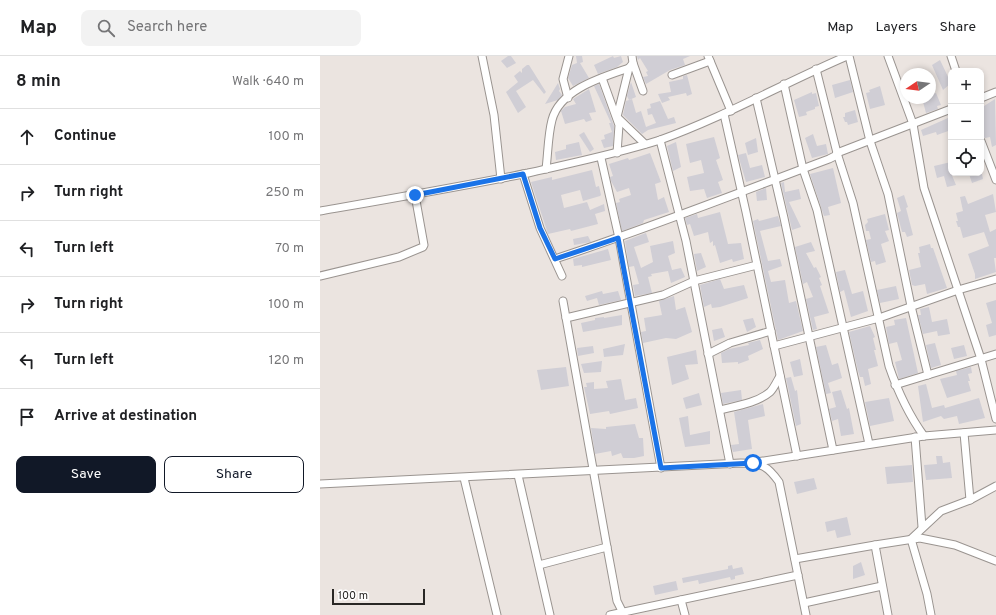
<!DOCTYPE html>
<html lang="en">
<head>
<meta charset="utf-8">
<style>
	body { margin:0; font-family:Overpass,sans-serif; background:#f2f2f2; color:#202124 }
	.controls { position:absolute; right:12px; top:12px; display:grid; overflow:hidden; border-radius:8px; box-shadow:0 2px 6px #0003 }
	.controls button { width:36px; height:36px; display:grid; place-items:center; padding:0; border:0; border-bottom:1px solid #e0e0e0; background:#fff; color:#202124; font:20px sans-serif }
	.compass { position:absolute; left:580px; top:12px; width:36px; height:36px; border-radius:50%; background:#fff; box-shadow:0 2px 6px #0003; rotate:257deg }
	.scale { position:absolute; left:12px; bottom:10px; width:93px; box-sizing:border-box; padding-left:4px; border:2px solid #292725; border-top:0; font-size:11px; line-height:14px; white-space:nowrap; color:#292725; -webkit-text-stroke:3px #fff; paint-order:stroke }
	.stop { position:absolute; width:12px; height:12px; margin:-9px; border:3px solid #1a73e8; border-radius:50%; background:#fff }
	.stop.end { background:#1a73e8; border-color:#fff; box-shadow:0 1px 4px #0008 }
	.list { margin:0; padding:0; list-style:none }
	h2 { display:flex; justify-content:space-between; align-items:center; height:52px; margin:0; padding:0 16px; font-size:17px }
	h2 small { font-size:13px; font-weight:400; color:#757577 }
	.list li { display:grid; grid-template-columns:26px 1fr auto; gap:12px; align-items:center; box-sizing:border-box; height:56px; padding:0 16px; border-top:1px solid #e0e0e0 }
	.list b { display:block; font-size:15px; white-space:nowrap }
	.list em { font-size:13px; font-style:normal; color:#757577 }
	.actions { display:flex; gap:8px; padding:12px 16px }
	.actions a { flex:1; padding:9px 0; border:1px solid #111827; border-radius:8px; text-align:center; font-size:14px; color:#111827 }
	.actions .main { background:#111827; color:#fff }
	.icon { flex:none; width:22px; height:22px; fill:none; stroke:currentColor; stroke-width:2; stroke-linecap:round; stroke-linejoin:round }
	.map { position:relative; flex:none; width:676px; height:559px; overflow:hidden }
	header { display:flex; align-items:center; gap:24px; box-sizing:border-box; height:56px; padding:0 20px; background:#fff; border-bottom:1px solid #e0e0e0 }
	header strong { font-size:19px }
	nav { display:flex; gap:22px; margin-inline-start:auto; font-size:14px }
	.search { width:280px; height:36px; background:#f2f2f2; display:flex; align-items:center; gap:10px; box-sizing:border-box; padding:0 14px; border-radius:8px; color:#757577; font-size:15px }
	main { display:flex }
	aside { flex:1; background:#fff }
	.map>svg:first-child { display:block }
	.building { fill:#d0ced5 }
	.lines { fill:none; stroke-linecap:round; stroke-linejoin:round }
	.street-casing { stroke:#9a9490; stroke-width:9 }
	.street { stroke:#fff; stroke-width:7 }
	.route { stroke:#1a73e8; stroke-width:5 }
</style>
</head>
<body>
<header>
<strong>Map</strong>
<div class="search"><svg class="icon" aria-label="search" viewBox="0 0 24 24"><circle cx="10" cy="10" r="6"/><path d="M15 15l6 6"/></svg>Search here</div>
<nav><a>Map</a><a>Layers</a><a>Share</a></nav>
</header>
<main>
<aside>
<h2>8 min<small>Walk · 640 m</small></h2>
<ul class="list">
<li><svg class="icon" aria-label="ahead" viewBox="0 0 24 24"><path d="M12 20V5M6 11l6-6 6 6"/></svg><div><b>Continue</b></div><em>100 m</em></li>
<li><svg class="icon" aria-label="right" viewBox="0 0 24 24"><path d="M7 20v-9h11M14 6l5 5-5 5"/></svg><div><b>Turn right</b></div><em>250 m</em></li>
<li><svg class="icon" aria-label="left" viewBox="0 0 24 24"><path d="M17 20v-9H6M10 6l-5 5 5 5"/></svg><div><b>Turn left</b></div><em>70 m</em></li>
<li><svg class="icon" aria-label="right" viewBox="0 0 24 24"><path d="M7 20v-9h11M14 6l5 5-5 5"/></svg><div><b>Turn right</b></div><em>100 m</em></li>
<li><svg class="icon" aria-label="left" viewBox="0 0 24 24"><path d="M17 20v-9H6M10 6l-5 5 5 5"/></svg><div><b>Turn left</b></div><em>120 m</em></li>
<li><svg class="icon" aria-label="arrive" viewBox="0 0 24 24"><path d="M6 21V4h12l-3 4 3 4H6"/></svg><div><b>Arrive at destination</b></div></li>
</ul>
<div class="actions"><a class="main">Save</a><a>Share</a></div>
</aside>
<div class="map">
<svg width="676" height="559" viewBox="0 0 676 559">
	<rect width="100%" height="100%" fill="#ebe4e0"/>
	<g class="building">
		<path d="M188 0H191L196 7 187 12 181 5Z"/>
		<path d="M256 0H262L263 6 260 7 269 22 253 30 248 22 252 9 257 7Z"/>
		<path d="M293 0 294 2 301 0 303 6 297 11 278 18 274 9Z"/>
		<path d="M317 0H370L363 3 365 9 350 14 326 28 323 21 328 20 326 16 328 15 320 2 318 4Z"/>
		<path d="M620 4 631 27 623 34 612 9Z"/>
		<path d="M207 9H209L226 36 224 38 213 24 196 35 206 51 198 57 186 36 198 26 194 20 200 15 202 17V13Z"/>
		<path d="M367 19 372 38 367 40 366 37 348 41 350 44 342 47 338 38 351 36 349 26 363 23V20Z"/>
		<path d="M530 24 533 36 515 42 512 29Z"/>
		<path d="M311 26 316 41 309 44 307 40Z"/>
		<path d="M238 27 240 33 239 35 242 39 238 44 225 48Z"/>
		<path d="M279 28 294 70 293 90 284 92 281 84 285 83 284 79 292 76 289 67H291L274 30Z"/>
		<path d="M560 30 565 49 550 53 546 37 550 36 549 34Z"/>
		<path d="M269 33 276 56 269 57 272 64 266 66 264 63 245 68 241 55 245 51 256 48 253 43Z"/>
		<path d="M492 36V38L496 37 499 50 495 51V53L486 56 487 59 479 61 474 44Z"/>
		<path d="M616 37 621 49 617 50 618 53 606 57 602 42H610V39Z"/>
		<path d="M312 43 316 57 321 55 326 71 336 67 332 58 328 59 327 53 331 52 330 48 340 45 348 63 354 61 356 67 328 74 322 78 303 59 306 45Z"/>
		<path d="M675 43 676 89 672 91 670 81 665 82 661 80V66L663 65 661 52Z"/>
		<path d="M535 54 538 66 528 69 527 66H525L523 61H525V57Z"/>
		<path d="M628 62 631 74 617 79 616 76 603 80 601 74Z"/>
		<path d="M264 76 274 93 270 96 259 79Z"/>
		<path d="M493 78 497 90 506 88 508 98 492 102 485 82Z"/>
		<path d="M394 81 400 102 396 104 403 124 398 126 402 137 387 142 384 133 370 135 367 121 384 117 381 104 370 107 366 88Z"/>
		<path d="M436 82 438 96 428 99 425 87Z"/>
		<path d="M259 86 262 99 236 104 235 96 246 93V89Z"/>
		<path d="M356 86 361 111 353 115 347 90Z"/>
		<path d="M330 97 341 126 335 128 338 144 344 141 349 156 324 164 323 167 302 175 296 147 300 146 299 143 311 139 309 132 297 136 291 125 290 121 293 120 289 108 308 102 309 104Z"/>
		<path d="M426 97 430 112 442 109 445 121 426 126 418 99Z"/>
		<path d="M631 106V117L636 129 627 131 624 120 617 122 614 110Z"/>
		<path d="M513 112 521 147 508 151 510 159 504 160 490 118Z"/>
		<path d="M272 114 276 131 279 130 281 139 280 140 263 145 260 134 241 139 244 152 267 146 270 154 284 148 285 155 275 158 278 168 251 175 250 173 228 178 211 126 232 121V124Z"/>
		<path d="M652 117 662 118 663 123 652 127 649 118Z"/>
		<path d="M464 126 465 136 479 133 481 143 469 146 481 171 472 174 461 127Z"/>
		<path d="M446 132 447 144 437 145 436 136Z"/>
		<path d="M673 138 676 156 665 159 670 176 676 173V202H674L676 216 655 223V218L648 198 669 190 664 176 643 182 640 171H638L636 165H638L636 157 643 155 640 141 645 140 648 148Z"/>
		<path d="M584 139 588 151 586 152 593 179 587 181 585 176H582L577 157 581 155 577 142Z"/>
		<path d="M400 156 408 188 421 187 424 203 413 206 412 203 400 207 395 189 393 190V185L390 187 388 176 374 180 370 168 367 169 365 162 377 158 378 162Z"/>
		<path d="M565 158 569 174 565 175 569 185 561 188 566 206 556 209 555 205 551 206 546 184 551 183 549 175H546L545 169 548 166 547 163Z"/>
		<path d="M458 160 461 170 440 175 448 205 460 203 462 210 448 215 451 226 465 224 469 247 476 245 483 275 458 284 433 165 438 163 439 165Z"/>
		<path d="M326 177 329 186 314 191 321 212 333 206 330 190 353 185 355 197 348 200 352 214 361 212 365 221 351 227 348 215 331 218 332 220 328 221 332 237 315 240 313 229 319 228 314 210 309 211 305 185Z"/>
		<path d="M268 180 271 186 254 189 253 183Z"/>
		<path d="M491 186 495 195 486 197 494 212 496 211 501 221 499 222 502 229 500 230 509 257 494 261 497 273 493 274 486 243 493 241 487 226 483 228 475 191Z"/>
		<path d="M610 188 611 192H613L627 232 607 238 605 228 595 230 592 229 589 214 601 211 598 197H600L599 191Z"/>
		<path d="M288 193 291 204 262 211V209L254 210 253 203Z"/>
		<path d="M381 197 386 211 377 215 374 198Z"/>
		<path d="M525 214 532 238 543 235 548 255 531 261 524 234 520 236 516 216Z"/>
		<path d="M400 223 404 233 424 229 428 242 400 251 392 252 391 248 384 251 380 229Z"/>
		<path d="M576 230 579 243 560 247 557 234Z"/>
		<path d="M282 235 283 238 298 235 301 244 279 249 277 242 267 245 265 240Z"/>
		<path d="M354 240 356 254 365 251 372 276 356 283 346 282 323 287 321 276 326 275 324 262 342 259 339 245Z"/>
		<path d="M676 244V279L669 281 666 269 672 267 666 247Z"/>
		<path d="M609 251 612 266 627 263 630 278 618 280 617 275 603 278 598 259H601L600 253Z"/>
		<path d="M302 259V269L263 276 261 267 275 264V262L284 261V262Z"/>
		<path d="M433 262 436 271 427 276 423 264Z"/>
		<path d="M586 262 598 317 579 323 575 306 582 304 577 286 569 288 566 271 575 269 574 264Z"/>
		<path d="M550 270 555 281 553 282 556 294H554L558 310 548 313 551 328 545 330 543 321H540L538 315 529 276Z"/>
		<path d="M402 272 405 281 394 285 392 274Z"/>
		<path d="M440 284 443 293 428 300 429 304 418 308V306L402 307 401 297 409 293 429 289 428 287Z"/>
		<path d="M615 287 621 309 611 312 606 289Z"/>
		<path d="M305 288 303 299 284 301 283 293Z"/>
		<path d="M506 289 512 309 518 307 522 322 508 327 511 337 506 338 496 291Z"/>
		<path d="M644 289 647 300 634 303 631 292Z"/>
		<path d="M273 290 274 297 258 300 257 292Z"/>
		<path d="M376 294 378 308 365 309 369 323 352 329 347 301Z"/>
		<path d="M480 303 483 319 474 321 470 306Z"/>
		<path d="M282 305 281 316 264 317 261 308Z"/>
		<path d="M246 311 249 330 221 334 217 314Z"/>
		<path d="M651 311 652 317 648 318 650 325H648L651 335 627 342 620 323 637 319 636 315Z"/>
		<path d="M471 321 475 335 477 334 481 368 476 370 466 322Z"/>
		<path d="M301 323 305 344 316 342 318 352 290 358 289 355 270 358 264 331H267L266 327 274 326V333L288 332 286 325Z"/>
		<path d="M606 328 612 352 624 349 625 352 659 342 665 362 639 368 637 360 624 363 621 360 603 366 598 330Z"/>
		<path d="M421 334 422 344 403 348 401 337Z"/>
		<path d="M521 334 527 353 529 352 534 378 521 380 518 363 512 365 509 353 516 351 512 336Z"/>
		<path d="M379 337 382 349 366 353 363 342Z"/>
		<path d="M569 342 574 365 550 370 545 346Z"/>
		<path d="M443 348 445 360 428 364 432 393 413 396 411 389 419 388 414 356Z"/>
		<path d="M368 360 370 379 390 375V388L365 391 359 362Z"/>
		<path d="M315 368 319 382H323L324 400 314 402H303L301 397 292 400 291 395 275 398 271 372 286 373V371Z"/>
		<path d="M616 400H622L623 407 630 406 632 422 606 424 604 409 617 408Z"/>
		<path d="M592 409 593 426 567 428 565 411Z"/>
		<path d="M494 422 497 433 477 438 474 426Z"/>
		<path d="M527 461 531 479 517 482 515 474 507 476 505 466Z"/>
		<path d="M541 506 545 519 533 523V510Z"/>
		<path d="M412 509 413 513 422 511 424 518 415 520V523L411 524 410 521 379 528 378 524 363 527 362 522 408 513V510Z"/>
		<path d="M356 525 358 534 335 539 333 530Z"/>
	</g>
	<g class="lines">
		<defs>
			<g id="street">
				<path d="M162 0 174 59 181 123"/>
				<path d="M388 0 411 55"/>
				<path d="M529 0 550 85 568 138 591 250 608 319"/>
				<path d="M568 0 593 68 604 132 661 303 676 363"/>
				<path d="M631 0 636 15"/>
				<path d="M313 7 323 35"/>
				<path d="M309 12 297 61 325 88"/>
				<path d="M496 13 517 97 533 147 569 310C578 336 588 358 604 380"/>
				<path d="M352 19 390 5"/>
				<path d="M282 22 299 69 297 97"/>
				<path d="M464 28 483 113 497 154 549 388"/>
				<path d="M248 42 243 23 249 0"/>
				<path d="M436 42 464 162 513 394"/>
				<path d="M661 42 676 36"/>
				<path d="M404 58 426 156 477 400"/>
				<path d="M340 84 366 185 410 408"/>
				<path d="M661 85 676 124"/>
				<path d="M281 102 299 182 341 412"/>
				<path d="M226 113C228 97 228 79 232 64 240 33 283 21 309 12L313 7 312 0"/>
				<path d="M203 118 220 172 242 220"/>
				<path d="M0 155C69 143 139 131 208 117 252 107 296 98 340 84 404 61 464 27 527 0"/>
				<path d="M235 203C327 173 418 137 509 103L515 100 517 97 631 53"/>
				<path d="M0 220 79 201 103 191 104 189 95 139"/>
				<path d="M243 245 287 491 297 545 304 559"/>
				<path d="M246 262 343 239 374 225 437 209"/>
				<path d="M454 290 559 262 638 234 676 223"/>
				<path d="M388 298 410 287 451 275"/>
				<path d="M575 329 676 298"/>
				<path d="M400 354C416 350 437 347 450 336 454 332 457 325 460 320"/>
				<path d="M644 377 650 444"/>
				<path d="M595 381 602 471"/>
				<path d="M437 406 604 380 676 374"/>
				<path d="M198 419 230 559"/>
				<path d="M144 422 177 559"/>
				<path d="M0 428 421 407C441 407 447 409 459 426L486 559"/>
				<path d="M555 489 568 559"/>
				<path d="M475 503 555 489 600 482 635 489 676 505"/>
				<path d="M219 509 287 491"/>
				<path d="M361 544 365 559"/>
				<path d="M484 547 562 530"/>
				<path d="M290 559 478 519"/>
				<path d="M611 559 607 538 591 483 621 455 650 444 676 430"/>
			</g>
		</defs>
		<use href="#street" class="street-casing"/>
		<use href="#street" class="street"/>
	</g>
	<g class="lines">
		<path class="route" d="M95 139 203 118 220 172 235 203 298 182 341 412 433 407"/>
	</g>
</svg>
<div class="controls">
<button>+</button>
<button>−</button>
<button><svg class="icon" aria-label="locate" viewBox="0 0 24 24"><circle cx="12" cy="12" r="6"/><path d="M12 2v4M12 18v4M2 12h4M18 12h4"/></svg></button>
</div>
<svg class="compass" viewBox="-18 -18 36 36"><path d="M0-13l5 13h-10z" fill="#e53935"/><path d="M0 13l5-13h-10z" fill="#757577"/></svg>
<div class="scale">100 m</div>
<div class="stop" style="left:433px;top:407px"></div>
<div class="stop end" style="left:95px;top:139px"></div>
</div>
</main>
</body>
</html>
